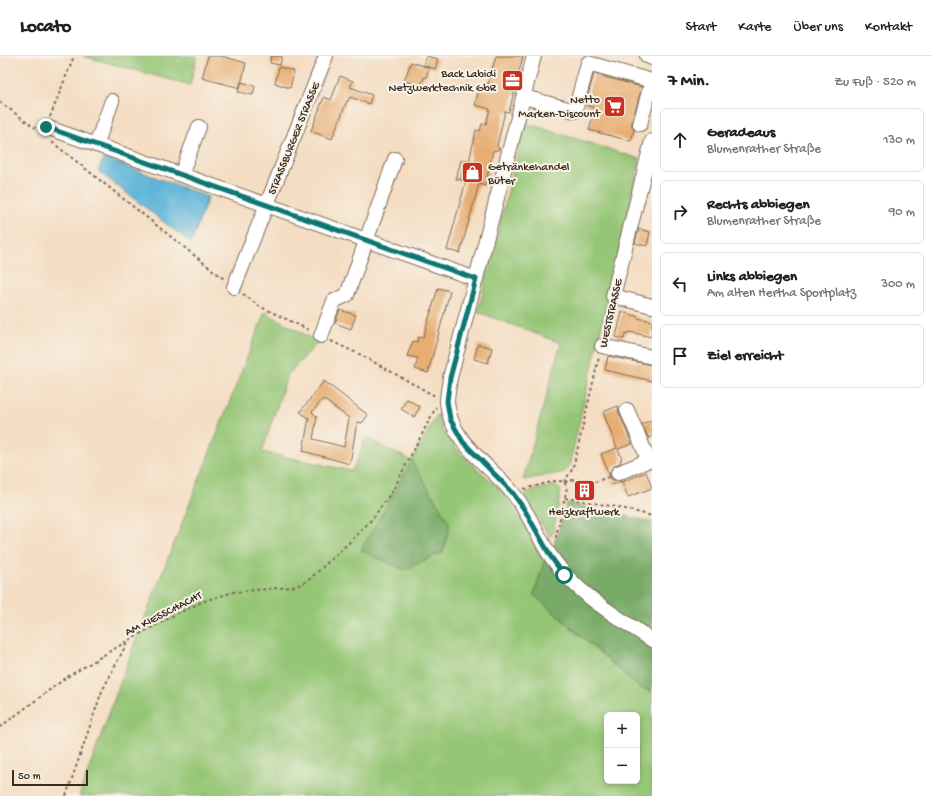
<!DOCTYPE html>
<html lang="de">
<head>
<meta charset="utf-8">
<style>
	body { margin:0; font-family:"Gochi Hand",sans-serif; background:#f2f2f2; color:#202124 }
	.controls { position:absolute; right:12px; bottom:12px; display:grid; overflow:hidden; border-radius:6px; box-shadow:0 2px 6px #0003 }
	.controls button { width:36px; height:36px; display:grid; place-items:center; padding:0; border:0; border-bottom:1px solid #e0e0e0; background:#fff; color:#202124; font:20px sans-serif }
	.scale { position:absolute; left:12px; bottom:10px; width:76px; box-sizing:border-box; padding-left:4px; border:2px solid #3b2a1e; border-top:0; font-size:11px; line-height:14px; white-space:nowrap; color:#3b2a1e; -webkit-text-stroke:3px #f7f3e8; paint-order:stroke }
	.stop { position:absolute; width:12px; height:12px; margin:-9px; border:3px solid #0f766e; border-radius:50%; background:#fff }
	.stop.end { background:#0f766e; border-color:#fff; box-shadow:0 1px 4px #0008 }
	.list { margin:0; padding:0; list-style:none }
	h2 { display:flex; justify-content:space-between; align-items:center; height:52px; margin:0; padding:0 16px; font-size:17px }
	h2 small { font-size:13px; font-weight:400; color:#757577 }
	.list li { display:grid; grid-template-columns:26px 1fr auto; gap:12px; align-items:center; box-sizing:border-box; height:64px; margin:0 8px 8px; padding:0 8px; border:1px solid #e0e0e0; border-radius:6px }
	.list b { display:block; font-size:15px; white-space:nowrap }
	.list p { margin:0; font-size:13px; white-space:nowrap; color:#757577 }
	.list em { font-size:13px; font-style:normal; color:#757577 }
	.icon { flex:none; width:22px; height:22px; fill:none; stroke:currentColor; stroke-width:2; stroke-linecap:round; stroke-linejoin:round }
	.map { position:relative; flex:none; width:652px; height:740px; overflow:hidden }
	header { display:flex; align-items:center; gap:24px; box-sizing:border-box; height:56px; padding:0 20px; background:#fff; border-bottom:1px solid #e0e0e0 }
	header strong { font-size:19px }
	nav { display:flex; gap:22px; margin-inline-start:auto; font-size:14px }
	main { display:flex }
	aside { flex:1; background:#fff }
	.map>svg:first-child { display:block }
	.green { fill:#95c676; stroke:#68784a; fill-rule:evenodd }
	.forest { fill:#78ab67; stroke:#5a6a42 }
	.water { fill:#5bb4d8; stroke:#4b6f7b }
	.building { fill:#e7ae72; fill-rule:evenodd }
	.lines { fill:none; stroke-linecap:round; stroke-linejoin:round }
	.minor-casing { stroke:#7c6957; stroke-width:16 }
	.path { stroke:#7c6957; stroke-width:2; stroke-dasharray:3 3; stroke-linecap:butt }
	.minor { stroke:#fff; stroke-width:14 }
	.route { stroke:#0f766e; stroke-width:5 }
	.labels { text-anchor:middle; stroke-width:4; stroke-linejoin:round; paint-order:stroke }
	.poi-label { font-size:12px; fill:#3b2a1e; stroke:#f7f3e8; text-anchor:end }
	.street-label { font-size:12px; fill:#3b2a1e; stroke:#f7f3e8 }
</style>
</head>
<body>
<header>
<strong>Locato</strong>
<nav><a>Start</a><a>Karte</a><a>Über uns</a><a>Kontakt</a></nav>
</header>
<main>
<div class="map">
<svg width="652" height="740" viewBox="0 0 652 740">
	<rect width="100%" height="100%" fill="#f7f3e8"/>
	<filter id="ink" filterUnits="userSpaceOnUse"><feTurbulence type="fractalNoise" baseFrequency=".025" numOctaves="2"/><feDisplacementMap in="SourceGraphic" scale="8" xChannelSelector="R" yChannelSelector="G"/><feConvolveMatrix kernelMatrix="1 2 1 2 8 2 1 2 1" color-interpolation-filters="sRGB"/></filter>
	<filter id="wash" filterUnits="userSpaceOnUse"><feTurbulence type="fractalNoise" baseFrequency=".012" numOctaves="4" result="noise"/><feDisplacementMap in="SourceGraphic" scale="16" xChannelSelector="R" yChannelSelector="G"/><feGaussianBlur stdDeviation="0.9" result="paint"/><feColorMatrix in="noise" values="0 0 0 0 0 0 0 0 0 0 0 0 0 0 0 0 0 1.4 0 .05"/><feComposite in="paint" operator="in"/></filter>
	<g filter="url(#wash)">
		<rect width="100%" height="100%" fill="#f4ddc2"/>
		<g class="green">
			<path d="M83 0H197L190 29Z"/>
			<path d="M525 67 640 103 569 411 565 416 523 424 561 287 478 256Z"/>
			<path d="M265 256 318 286 287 320 262 396 352 415 366 382 412 405 437 358 442 374 459 396 503 436 525 470 544 506 534 539 640 632 652 635V740H79L134 589ZM607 659H637V725H607Z"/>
			<path d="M555 430 559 432 561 435 553 477 551 480H549L524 439 533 434Z"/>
		</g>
		<g class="forest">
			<path d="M412 405 450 468 443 496 404 514 361 494Z"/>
			<path d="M567 447 652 466V635L640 632 534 539 544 506 554 489Z"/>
		</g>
		<path class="water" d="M104 102 208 141 191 187 98 115Z"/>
		<g id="blocks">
			<g class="building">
				<path d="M208 0H221L246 7 240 32 202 22Z"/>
				<path d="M271 0H282L280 9 270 7Z"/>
				<path d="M426 0 438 3 435 13 423 9Z"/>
				<path d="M496 0H523L509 56 505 55 497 90 500 93 493 95 485 130 479 128 460 197 447 194 466 125 456 123 461 104 469 106 476 74 480 75 482 68H486L490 53 475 49 480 29 487 31Z"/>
				<path d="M411 6 429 12 426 22 424 21 421 30 404 25Z"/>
				<path d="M279 11 294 15 290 32 275 27Z"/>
				<path d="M594 18 642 31 632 66V70L634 74 631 85 589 74 595 52 585 49Z"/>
				<path d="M340 20 353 25 350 31 372 39 369 48 350 41 348 45H347L332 83 311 75 324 41 331 44Z"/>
				<path d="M241 26 255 30 253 39 238 36Z"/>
				<path d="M639 173 650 176 647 190 635 187Z"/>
				<path d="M438 232 450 235 428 317 415 313 418 302 407 300 413 285 417 286 418 281 423 282Z"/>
				<path d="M340 254 356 259 351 273 335 267Z"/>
				<path d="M622 256 637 260V262L652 265V281L630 276 625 278 624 283 616 281Z"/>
				<path d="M478 288 492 292 488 307 474 303Z"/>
				<path d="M608 300 652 309V325L605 314Z"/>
				<path d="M324 325 368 359 362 367 357 366 350 408 303 395 309 361 308 362 300 356ZM323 343 349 362 344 391 313 383 317 361 312 356Z"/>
				<path d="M407 343 420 351 414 361 401 353Z"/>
				<path d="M618 350 619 357 632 388 618 393 622 403 620 404 621 406 612 412 610 416V421L613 424 622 425 613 429 601 398 617 392 603 356Z"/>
				<path d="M652 364V381L648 382 642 368Z"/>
				<path d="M646 416 652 432 628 441 622 426Z"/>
			</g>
		</g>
	</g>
	<g filter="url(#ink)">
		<use href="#blocks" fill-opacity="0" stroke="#7c6957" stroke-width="1"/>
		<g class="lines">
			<defs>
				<g id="minor">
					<path d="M534 0 450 322C449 330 447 339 447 346 450 385 488 408 511 435 529 455 537 481 552 502 577 538 616 560 652 584"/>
					<path d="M647 0 652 2"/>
					<path d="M524 41 575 55 588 7 652 25 640 68"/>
					<path d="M46 71 476 223"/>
					<path d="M652 85 613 240 652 250"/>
					<path d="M96 89 112 45"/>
					<path d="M181 119 199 71"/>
					<path d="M234 231 326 0"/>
					<path d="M321 280 334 245 347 239 395 103"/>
					<path d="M602 290 652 301"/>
					<path d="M627 354 649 405"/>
					<path d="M618 417 652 403"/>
				</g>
			</defs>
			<use href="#minor" class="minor-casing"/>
			<g class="path">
				<path d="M0 46 35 72"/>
				<path d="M50 61 74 0"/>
				<path d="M52 86 224 223"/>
				<path d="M243 238 259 250 311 275"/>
				<path d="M604 280 611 251"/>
				<path d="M331 285 361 299 435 340"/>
				<path d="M564 426 573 412 599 301"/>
				<path d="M565 426 573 424 595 426 608 421"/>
				<path d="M524 433 555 425H560L564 426 567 431 566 436 555 485"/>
				<path d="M565 442 617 451 652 460"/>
				<path d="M0 671 67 621 129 584 176 558 207 544 234 536 292 531 302 528 311 522 355 481 373 462 393 434 436 351"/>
				<path d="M66 740 102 635 128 585"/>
			</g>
			<use href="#minor" class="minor"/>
		</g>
	</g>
	<g class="lines" filter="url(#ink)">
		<path class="route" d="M46 71 476 223 450 322 447 345 450 363 463 386 512 436 524 453 551 501 564 519"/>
	</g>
	<defs>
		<symbol id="office-square" viewBox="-11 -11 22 22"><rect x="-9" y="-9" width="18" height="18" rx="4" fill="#c8321e" stroke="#f7f3e8"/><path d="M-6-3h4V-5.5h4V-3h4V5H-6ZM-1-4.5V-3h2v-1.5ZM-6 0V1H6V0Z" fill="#fff"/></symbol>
		<symbol id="supermarket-square" viewBox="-11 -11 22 22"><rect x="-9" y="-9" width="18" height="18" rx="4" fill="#c8321e" stroke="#f7f3e8"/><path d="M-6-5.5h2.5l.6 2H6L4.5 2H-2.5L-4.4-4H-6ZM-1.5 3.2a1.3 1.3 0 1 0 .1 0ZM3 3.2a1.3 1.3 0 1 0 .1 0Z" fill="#fff"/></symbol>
		<symbol id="shop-square" viewBox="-11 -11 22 22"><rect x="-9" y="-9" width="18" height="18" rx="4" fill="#c8321e" stroke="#f7f3e8"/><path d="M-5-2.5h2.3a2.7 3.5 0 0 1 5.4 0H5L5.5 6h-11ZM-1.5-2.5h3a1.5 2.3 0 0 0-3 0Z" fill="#fff"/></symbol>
		<symbol id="building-square" viewBox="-11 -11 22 22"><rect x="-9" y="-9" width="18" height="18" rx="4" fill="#c8321e" stroke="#f7f3e8"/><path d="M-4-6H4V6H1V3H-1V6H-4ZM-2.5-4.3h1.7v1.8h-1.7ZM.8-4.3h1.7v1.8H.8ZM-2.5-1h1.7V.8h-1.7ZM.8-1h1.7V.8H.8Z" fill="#fff"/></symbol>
	</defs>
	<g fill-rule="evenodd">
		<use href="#office-square" x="500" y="12" width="25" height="25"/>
		<use href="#supermarket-square" x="602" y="38" width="25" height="25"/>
		<use href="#shop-square" x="460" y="104" width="25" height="25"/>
		<use href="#building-square" x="572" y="422" width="25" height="25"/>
	</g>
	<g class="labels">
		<g class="poi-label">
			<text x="496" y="21">Back Labidi<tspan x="496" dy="14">Netzwerktechnik GbR</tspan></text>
			<text x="600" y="47">Netto<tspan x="600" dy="14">Marken-Discount</tspan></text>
			<text x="488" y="114" text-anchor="start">Getränkehandel<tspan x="488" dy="14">Büter</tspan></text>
			<text x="584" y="459" text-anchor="middle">Heizkraftwerk</text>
		</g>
		<g class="street-label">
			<text transform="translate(293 82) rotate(-68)" y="4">STRASSBURGER STRASSE</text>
			<text transform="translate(610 257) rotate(-77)" y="4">WESTSTRASSE</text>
			<text transform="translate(163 557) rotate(-27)" y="4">AM KIESSCHACHT</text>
		</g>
	</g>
</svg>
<div class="controls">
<button>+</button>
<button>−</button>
</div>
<div class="scale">50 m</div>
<div class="stop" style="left:564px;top:519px"></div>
<div class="stop end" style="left:46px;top:71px"></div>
</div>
<aside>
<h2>7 Min.<small>Zu Fuß · 520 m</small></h2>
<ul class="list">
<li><svg class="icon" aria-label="ahead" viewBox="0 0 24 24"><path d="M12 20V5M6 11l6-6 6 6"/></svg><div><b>Geradeaus</b><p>Blumenrather Straße</p></div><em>130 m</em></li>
<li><svg class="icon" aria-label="right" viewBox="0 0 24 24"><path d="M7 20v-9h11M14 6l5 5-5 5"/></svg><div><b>Rechts abbiegen</b><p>Blumenrather Straße</p></div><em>90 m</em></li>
<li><svg class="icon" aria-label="left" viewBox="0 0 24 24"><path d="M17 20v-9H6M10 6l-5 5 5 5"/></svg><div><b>Links abbiegen</b><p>Am alten Hertha Sportplatz</p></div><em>300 m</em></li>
<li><svg class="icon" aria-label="arrive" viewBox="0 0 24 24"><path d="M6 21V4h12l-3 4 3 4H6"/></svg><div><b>Ziel erreicht</b></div></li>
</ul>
</aside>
</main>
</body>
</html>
